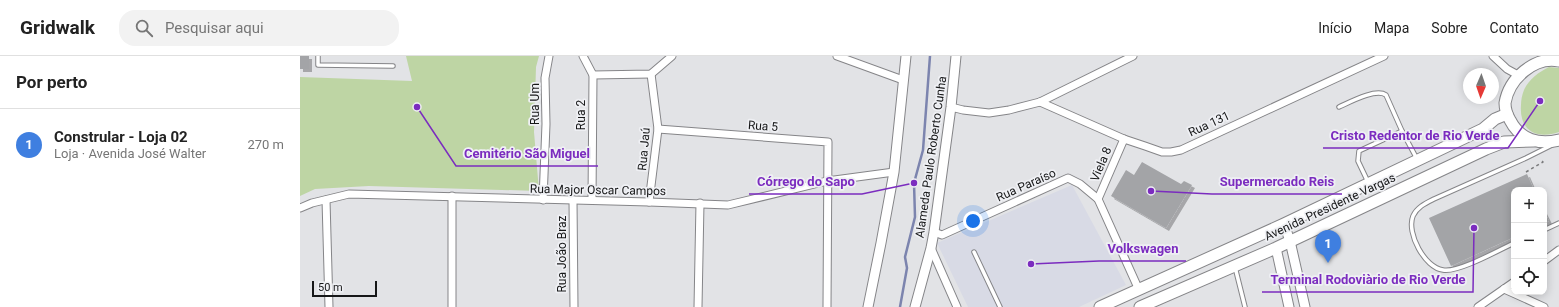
<!DOCTYPE html>
<html lang="pt">
<head>
<meta charset="utf-8">
<style>
	body { margin:0; font-family:Roboto,sans-serif; background:#f2f2f2; color:#222 }
	.controls { position:absolute; right:12px; bottom:12px; display:grid; overflow:hidden; border-radius:8px; box-shadow:0 2px 10px #0003 }
	.controls button { width:36px; height:36px; display:grid; place-items:center; padding:0; border:0; border-bottom:1px solid #e0e0e0; background:#fff; color:#222; font:20px sans-serif }
	.compass { position:absolute; left:1163px; top:12px; width:36px; height:36px; border-radius:50%; background:#fff; box-shadow:0 2px 10px #0003; rotate:182deg }
	.scale { position:absolute; left:12px; bottom:10px; width:65px; box-sizing:border-box; padding-left:4px; border:2px solid #161718; border-top:0; font-size:11px; line-height:14px; white-space:nowrap; color:#161718; -webkit-text-stroke:3px #eff0f4; paint-order:stroke }
	.you { position:absolute; left:673px; top:165px; width:14px; height:14px; margin:-10px; border:3px solid #fff; border-radius:50%; background:#1a73e8; box-shadow:0 0 0 6px #1a73e833 }
	.badge { display:grid; place-items:center; width:26px; height:26px; border-radius:50%; background:#578000; color:#fff; font-size:13px; font-weight:700 }
	.pin { position:absolute; translate:-50% -33px; filter:drop-shadow(0 1px 2px #0008) }
	.pin::after { content:''; position:absolute; top:21px; width:14px; height:12px; background:inherit; clip-path:polygon(0 0,100% 0,50% 100%) }
	.list { margin:0; padding:0; list-style:none }
	h2 { display:flex; justify-content:space-between; align-items:center; height:52px; margin:0; padding:0 16px; font-size:17px }
	h2 small { font-size:13px; font-weight:400; color:#767676 }
	.list li { display:grid; grid-template-columns:26px 1fr auto; gap:12px; align-items:center; box-sizing:border-box; height:72px; padding:0 16px; border-top:1px solid #e0e0e0 }
	.list b { display:block; font-size:15px; white-space:nowrap }
	.list p { margin:0; font-size:13px; white-space:nowrap; color:#767676 }
	.list em { font-size:13px; font-style:normal; color:#767676 }
	.icon { flex:none; width:22px; height:22px; fill:none; stroke:currentColor; stroke-width:2; stroke-linecap:round; stroke-linejoin:round }
	.map { position:relative; flex:none; width:1259px; height:251px; overflow:hidden }
	header { display:flex; align-items:center; gap:24px; box-sizing:border-box; height:56px; padding:0 20px; background:#fff; border-bottom:1px solid #e0e0e0 }
	header strong { font-size:19px }
	nav { display:flex; gap:22px; margin-inline-start:auto; font-size:14px }
	.search { width:280px; height:36px; background:#f2f2f2; display:flex; align-items:center; gap:10px; box-sizing:border-box; padding:0 14px; border-radius:16px; color:#767676; font-size:15px }
	main { display:flex }
	aside { flex:1; background:#fff }
	.map>svg:first-child { display:block }
	.built { fill:#d8dae5 }
	.green { fill:#bed5a4 }
	.lines { fill:none; stroke-linecap:round; stroke-linejoin:round }
	.stream { stroke:#7c84ae; stroke-width:2.5 }
	.building { fill:#a3a4a7; filter:url(#shadow) }
	.service-casing { stroke:#858588; stroke-width:5.5 }
	.minor-casing { stroke:#858588; stroke-width:9 }
	.tertiary-casing { stroke:#858588; stroke-width:11 }
	.primary-casing { stroke:#858588; stroke-width:13 }
	.path { stroke:#7a7b7d; stroke-width:1.5; stroke-dasharray:3 3; stroke-linecap:butt }
	.service { stroke:#fff; stroke-width:3.5 }
	.minor { stroke:#fff; stroke-width:7 }
	.tertiary { stroke:#fff; stroke-width:9 }
	.primary { stroke:#fff; stroke-width:11 }
	.labels { text-anchor:middle; stroke-width:3.5; stroke-linejoin:round; paint-order:stroke }
	.street-label { font-size:12px; fill:#161718; stroke:#eff0f4 }
	.leader { fill:none; stroke:#7b2cbf; stroke-width:1.5 }
	.callout-dot { fill:#7b2cbf; stroke:#eff0f4; stroke-width:1.5 }
	.callout-label { font-size:13px; text-anchor:middle; font-weight:bold; fill:#7b2cbf; stroke:#eff0f4; stroke-width:3.5; stroke-linejoin:round; paint-order:stroke }
</style>
</head>
<body>
<header>
<strong>Gridwalk</strong>
<div class="search"><svg class="icon" aria-label="search" viewBox="0 0 24 24"><circle cx="10" cy="10" r="6"/><path d="M15 15l6 6"/></svg>Pesquisar aqui</div>
<nav><a>Início</a><a>Mapa</a><a>Sobre</a><a>Contato</a></nav>
</header>
<main>
<aside>
<h2>Por perto<small></small></h2>
<ul class="list">
<li><span class="badge" style="background:#3f7fe0">1</span><div><b>Constrular - Loja 02</b><p>Loja · Avenida José Walter</p></div><em>270 m</em></li>
</ul>
</aside>
<div class="map">
<svg width="1259" height="251" viewBox="0 0 1259 251">
	<defs>
		<filter id="shadow"><feDropShadow dx="3" dy="3" stdDeviation="0" flood-color="#0004"/></filter>
	</defs>
	<rect width="100%" height="100%" fill="#e2e3e6"/>
	<path class="built" d="M772 129 826 229 779 251H668L637 187Z"/>
	<g class="green">
		<path d="M106 0H239L236 11 234 76 239 135 69 130 15 133 0 140V21L112 25Z"/>
		<path d="M1249 11 1259 12V76C1236 84 1219 74 1221 49 1221 44 1222 39 1224 34 1229 23 1239 16 1249 11Z"/>
	</g>
	<g class="lines">
		<path class="stream" d="M600 251 607 212 605 201 615 161 614 127 623 94 630 0"/>
	</g>
	<g class="building">
		<rect x="0" y="0" width="9" height="13"/>
		<path d="M842 106 881 128 884 125 892 129 866 172 811 140 826 114 834 119Z"/>
		<path d="M1227 118 1234 134H1214V181L1151 210 1129 162Z"/>
		<path d="M1244 155 1249 165 1244 167Z"/>
	</g>
	<g class="lines">
		<defs>
			<g id="service">
				<path d="M18 0V9L93 10"/>
				<path d="M1039 51C1050 46 1076 32 1086 39L1102 75"/>
				<path d="M1068 126 1058 105 1059 95 1102 75 1117 103"/>
				<path d="M1244 174 1259 167"/>
				<path d="M1214 187C1199 194 1158 217 1143 214 1125 212 1106 177 1113 160 1117 151 1126 147 1134 143L1226 102 1252 89"/>
				<path d="M674 196 700 251"/>
				<path d="M935 211 945 251"/>
			</g>
			<g id="minor">
				<path d="M283 0 293 19 292 144"/>
				<path d="M537 0 603 24"/>
				<path d="M1193 0 1207 13 1218 19"/>
				<path d="M293 19 351 18 372 0"/>
				<path d="M740 46 824 83 845 90 862 96H871L881 94 1084 0"/>
				<path d="M651 51 663 54 689 57 709 54 740 46 833 0"/>
				<path d="M358 73 528 86 527 251"/>
				<path d="M798 143 824 83"/>
				<path d="M26 144 29 251"/>
				<path d="M243 144 246 68 245 22 249 0"/>
				<path d="M273 144 274 251"/>
				<path d="M349 146 358 73 351 18"/>
				<path d="M0 152 12 147 49 138 349 146 428 149 527 125 594 116"/>
				<path d="M634 176 642 179 768 122 780 128 798 143 839 234"/>
				<path d="M631 192 657 251"/>
				<path d="M1244 205 1259 194"/>
				<path d="M1204 233 1244 251"/>
				<path d="M152 251V140"/>
				<path d="M398 251 400 147"/>
				<path d="M1178 251 1214 226"/>
			</g>
			<g id="tertiary">
				<path d="M984 168 990 185 1005 251"/>
				<path d="M976 192 989 251"/>
				<path d="M568 251 581 187 594 116 606 0"/>
				<path d="M615 251 631 192 634 176 651 51 656 0"/>
			</g>
			<g id="primary">
				<path d="M1259 5C1234 0 1209 23 1205 47 1205 53 1207 59 1210 64 1220 84 1239 89 1259 84"/>
				<path d="M800 251 984 168 1183 73 1195 63 1207 58"/>
				<path d="M840 251 976 192 1186 93 1204 86 1234 85"/>
			</g>
		</defs>
		<use href="#service" class="service-casing"/>
		<use href="#minor" class="minor-casing"/>
		<use href="#tertiary" class="tertiary-casing"/>
		<use href="#primary" class="primary-casing"/>
		<path class="path" d="M1226 116 1243 106 1242 105"/>
		<use href="#service" class="service"/>
		<use href="#minor" class="minor"/>
		<use href="#tertiary" class="tertiary"/>
		<use href="#primary" class="primary"/>
	</g>
	<g class="labels">
		<g class="street-label">
			<text transform="translate(235 48) rotate(-90)" y="4">Rua Um</text>
			<text transform="translate(281 59) rotate(-90)" y="4">Rua 2</text>
			<text transform="translate(909 68) rotate(-25)" y="4">Rua 131</text>
			<text transform="translate(463 70) rotate(4)" y="4">Rua 5</text>
			<text transform="translate(344 93) rotate(-85)" y="4">Rua Jaú</text>
			<text transform="translate(631 101) rotate(-82)" y="4">Alameda Paulo Roberto Cunha</text>
			<text transform="translate(801 108) rotate(-67)" y="4">Viela 8</text>
			<text transform="translate(726 129) rotate(-24)" y="4">Rua Paraíso</text>
			<text transform="translate(298 134) rotate(1)" y="4">Rua Major Oscar Campos</text>
			<text transform="translate(1030 151) rotate(-25)" y="4">Avenida Presidente Vargas</text>
			<text transform="translate(262 198) rotate(-90)" y="4">Rua João Braz</text>
		</g>
	</g>
	<path class="leader" d="M1240 45L1208 92H1023M117 51L156 110H298M851 135L912 138H1042M614 127L562 138H449M731 208L799 205H886M1174 172L1173 236H962"/>
	<g class="callout-dot">
		<circle cx="1240" cy="45" r="4"/>
		<circle cx="117" cy="51" r="4"/>
		<circle cx="851" cy="135" r="4"/>
		<circle cx="614" cy="127" r="4"/>
		<circle cx="731" cy="208" r="4"/>
		<circle cx="1174" cy="172" r="4"/>
	</g>
	<g class="callout-label">
		<text x="1115" y="84">Cristo Redentor de Rio Verde</text>
		<text x="227" y="102">Cemitério São Miguel</text>
		<text x="977" y="130">Supermercado Reis</text>
		<text x="506" y="130">Córrego do Sapo</text>
		<text x="843" y="197">Volkswagen</text>
		<text x="1068" y="228">Terminal Rodoviàrio de Rio Verde</text>
	</g>
</svg>
<div class="controls">
<button>+</button>
<button>−</button>
<button><svg class="icon" aria-label="locate" viewBox="0 0 24 24"><circle cx="12" cy="12" r="6"/><path d="M12 2v4M12 18v4M2 12h4M18 12h4"/></svg></button>
</div>
<svg class="compass" viewBox="-18 -18 36 36"><path d="M0-13l5 13h-10z" fill="#e53935"/><path d="M0 13l5-13h-10z" fill="#767676"/></svg>
<div class="scale">50 m</div>
<div class="you"></div>
<div class="pin badge" style="left:1028px;top:207px;background:#3f7fe0">1</div>
</div>
</main>
</body>
</html>
